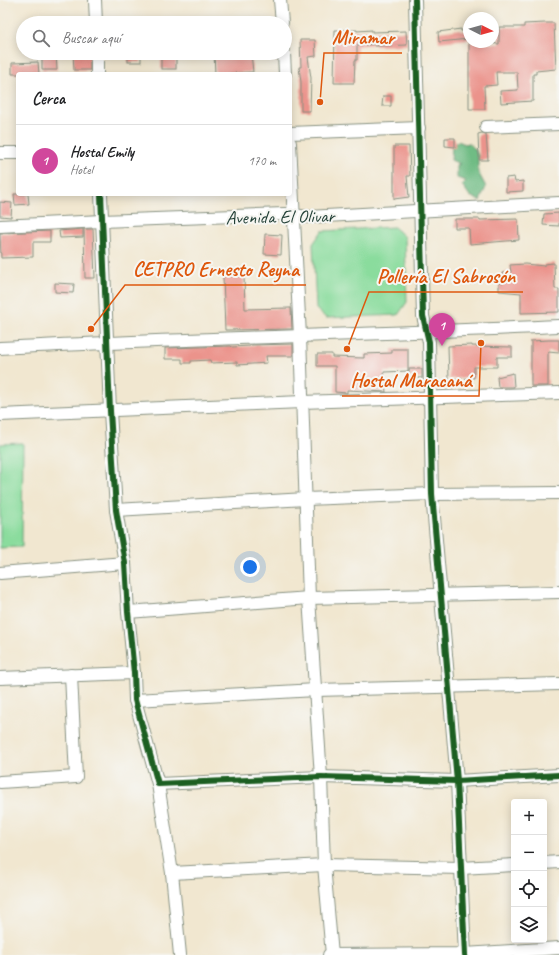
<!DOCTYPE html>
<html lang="es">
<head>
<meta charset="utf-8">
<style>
	body { margin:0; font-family:Caveat,sans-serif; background:#f6f6f6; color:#202124 }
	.controls { position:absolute; right:12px; bottom:12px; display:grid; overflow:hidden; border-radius:4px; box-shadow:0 2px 10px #0003 }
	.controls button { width:36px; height:36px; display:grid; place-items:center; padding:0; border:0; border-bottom:1px solid #e0e0e0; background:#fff; color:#202124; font:20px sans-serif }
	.compass { position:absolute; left:463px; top:12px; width:36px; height:36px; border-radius:50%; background:#fff; box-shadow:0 2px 10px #0003; rotate:96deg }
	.you { position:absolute; left:250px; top:567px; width:14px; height:14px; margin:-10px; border:3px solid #fff; border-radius:50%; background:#1a73e8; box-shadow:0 0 0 6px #1a73e833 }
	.badge { display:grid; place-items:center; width:26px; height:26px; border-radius:50%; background:#b45309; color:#fff; font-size:13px; font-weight:700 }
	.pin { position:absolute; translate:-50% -33px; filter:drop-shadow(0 1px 2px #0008) }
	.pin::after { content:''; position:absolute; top:21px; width:14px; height:12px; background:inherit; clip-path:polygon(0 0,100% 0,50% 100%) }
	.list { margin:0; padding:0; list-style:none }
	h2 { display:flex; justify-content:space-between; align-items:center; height:52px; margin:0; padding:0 16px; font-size:17px }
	h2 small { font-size:13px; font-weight:400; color:#757577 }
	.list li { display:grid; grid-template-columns:26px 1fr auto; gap:12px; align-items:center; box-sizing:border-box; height:72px; padding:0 16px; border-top:1px solid #e0e0e0 }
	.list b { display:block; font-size:15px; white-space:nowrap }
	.list p { margin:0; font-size:13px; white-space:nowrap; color:#757577 }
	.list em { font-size:13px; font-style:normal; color:#757577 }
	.icon { flex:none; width:22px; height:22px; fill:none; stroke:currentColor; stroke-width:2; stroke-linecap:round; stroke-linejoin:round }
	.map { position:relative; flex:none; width:559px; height:955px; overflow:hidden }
	.search { position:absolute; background:#fff; box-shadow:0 2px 10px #0003; left:16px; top:16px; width:276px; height:44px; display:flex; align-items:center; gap:10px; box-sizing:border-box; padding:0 14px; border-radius:22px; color:#757577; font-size:15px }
	.panel { position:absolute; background:#fff; box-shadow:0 2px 10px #0003; left:16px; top:72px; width:276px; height:124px; border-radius:4px }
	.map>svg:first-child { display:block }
	.green { fill:#8adc9d; stroke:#548c68 }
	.forest { fill:#6fbc84; stroke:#477c5c }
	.building { fill:#eb938b }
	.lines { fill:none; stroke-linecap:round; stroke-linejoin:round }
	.street-casing { stroke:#889282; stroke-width:14 }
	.street { stroke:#fff; stroke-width:12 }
	.cycleway-casing { stroke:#f6f6f2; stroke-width:8 }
	.cycleway { stroke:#1b5e20; stroke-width:6 }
	.labels { text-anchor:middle; stroke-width:4; stroke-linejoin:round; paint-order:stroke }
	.street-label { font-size:19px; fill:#1f3d34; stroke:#f6f6f2 }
	.leader { fill:none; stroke:#de580e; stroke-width:1.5 }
	.callout-dot { fill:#de580e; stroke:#f6f6f2; stroke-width:1.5 }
	.callout-label { font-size:20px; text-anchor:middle; font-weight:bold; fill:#de580e; stroke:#f6f6f2; stroke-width:4; stroke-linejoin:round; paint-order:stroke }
</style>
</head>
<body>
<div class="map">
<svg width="559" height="955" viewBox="0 0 559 955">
	<rect width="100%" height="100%" fill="#f6f6f2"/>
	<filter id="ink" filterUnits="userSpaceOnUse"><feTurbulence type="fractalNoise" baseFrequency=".025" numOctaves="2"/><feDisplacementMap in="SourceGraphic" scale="8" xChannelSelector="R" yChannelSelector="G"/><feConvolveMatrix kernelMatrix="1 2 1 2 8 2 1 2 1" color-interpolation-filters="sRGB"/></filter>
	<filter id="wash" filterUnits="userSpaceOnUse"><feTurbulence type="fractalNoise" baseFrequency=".012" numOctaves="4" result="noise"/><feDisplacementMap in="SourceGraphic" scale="16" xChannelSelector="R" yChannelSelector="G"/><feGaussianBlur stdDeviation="0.9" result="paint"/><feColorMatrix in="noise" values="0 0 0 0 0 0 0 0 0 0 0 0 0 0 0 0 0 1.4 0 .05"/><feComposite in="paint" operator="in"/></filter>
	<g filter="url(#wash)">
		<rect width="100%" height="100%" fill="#f1e7d0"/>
		<g class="green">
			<path d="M394 227 405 237 407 302 398 315 326 318 316 309 313 244 322 231Z"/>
			<path d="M23 443 22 547 0 548V444Z"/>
		</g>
		<path class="forest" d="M458 141 465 144 469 143 475 149 478 156V172L486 187 480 201 470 196 462 185 466 181 457 178V165L460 164 451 160 452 146Z"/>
		<g id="blocks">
			<g class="building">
				<path d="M545 23H554L556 69 536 71V74H533V101L501 103 500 91 518 90 517 72H496L497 85 484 86 485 109H469V42L499 44V27H524V24Z"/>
				<path d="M461 29V31H469V39L439 42 438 32Z"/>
				<path d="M335 30H357V31L372 30V32L406 31 407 45 375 46V44L357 46V60H355L354 83H334Z"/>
				<path d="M300 40H315L316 56 308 57 311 78 310 111H301V82L299 67H301Z"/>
				<path d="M42 53H56L57 70H42Z"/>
				<path d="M73 53H90V70H74Z"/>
				<rect x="128" y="53" width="13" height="9"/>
				<rect x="161" y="53" width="15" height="16"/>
				<path d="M214 53H251L253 72 215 74Z"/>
				<path d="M38 62 39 74H12V63Z"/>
				<path d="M383 96H391V106H382Z"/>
				<path d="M482 133 486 134 488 160H479L478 134Z"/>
				<path d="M445 138H455V147L445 146Z"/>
				<path d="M394 146H409L410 176H407L409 197 394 199Z"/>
				<path d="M514 177 515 182 523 181V191L506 192V178Z"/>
				<path d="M14 194H28L29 204 15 205Z"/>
				<path d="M0 202 12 203 11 217 0 216Z"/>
				<path d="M559 213V226L543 225 544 214Z"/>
				<path d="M455 219H480V220L518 219 519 240 470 244 469 228H455Z"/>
				<path d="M83 229V237L60 238 59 231Z"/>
				<path d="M84 229H93L95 278H85Z"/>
				<path d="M50 231V242H33V257L1 258 0 233Z"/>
				<path d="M265 234 282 235 281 255 264 254Z"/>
				<path d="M554 263 555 289H559V312L521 313V293L499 291V282L503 283 502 273 511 272 510 265 525 264 544 266V264Z"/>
				<path d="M223 276H244L245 309 291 308 292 329 225 330Z"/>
				<path d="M55 283 74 284 73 293 55 292Z"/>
				<path d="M549 340H559V353L548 352V386H531V341Z"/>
				<path d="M293 344V356H266L267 363 237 365V362L211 363 210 360 191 361V363H182V359H165V348L231 346 232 347 250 346V345Z"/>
				<path d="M472 345V346L512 347V357H497V367H474V378L449 379 448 346Z"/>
				<path d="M392 349H408V371L384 372 386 392 347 390V393L335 392V366H317V354H332V357L364 358V354L392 353Z"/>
				<rect x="409" y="369" width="13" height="9"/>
				<path d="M513 373 514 387H498L497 377Z"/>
			</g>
		</g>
	</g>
	<g filter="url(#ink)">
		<use href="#blocks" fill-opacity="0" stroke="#889282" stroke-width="1"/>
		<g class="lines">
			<defs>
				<g id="street">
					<path d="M95 0 96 23"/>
					<path d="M280 0 282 23"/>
					<path d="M415 0 423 316 429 342 432 494 457 781 465 955"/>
					<path d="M97 53V74"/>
					<path d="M284 53 285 74"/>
					<path d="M486 127 559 124"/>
					<path d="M290 133 419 128"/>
					<path d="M290 143 300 336 309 598 321 777 324 865 332 955"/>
					<path d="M0 153H18"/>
					<path d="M101 194 110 411 116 510 125 563 128 612 134 673 135 700 158 784 321 777 457 781 559 775"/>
					<path d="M0 226 102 221 285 214 308 217 559 203"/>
					<path d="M0 348C186 338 373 335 559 326"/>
					<path d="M0 415 302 402 559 393"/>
					<path d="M116 510 306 499 432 494 559 493"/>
					<path d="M0 573 125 563"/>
					<path d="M128 612 309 598 559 592"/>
					<path d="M0 678 134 673"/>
					<path d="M135 700 316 690 559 684"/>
					<path d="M0 782 76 777 71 675"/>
					<path d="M158 784 172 873 180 955"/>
					<path d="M544 863 559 862"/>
					<path d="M172 873 324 865 461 868 514 865"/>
					<path d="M329 955 465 954 559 948"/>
				</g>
			</defs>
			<use href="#street" class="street-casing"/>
			<use href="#street" class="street"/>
			<defs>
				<g id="cycleway">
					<path d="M415 0 423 316 429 342 432 494 457 781 465 955"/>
					<path d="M101 194 110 411 116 510 125 563 128 612 134 673 135 700 158 784 321 777 457 781 559 775"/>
				</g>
			</defs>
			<use href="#cycleway" class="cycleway-casing"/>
			<use href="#cycleway" class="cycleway"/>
		</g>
	</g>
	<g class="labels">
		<g class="street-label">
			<text transform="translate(280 216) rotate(-1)" y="7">Avenida El Olivar</text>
		</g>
	</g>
	<path class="leader" d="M320 102L324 53H402M91 329L125 285H306M347 349L369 292H523M481 343L479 396H342"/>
	<g class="callout-dot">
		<circle cx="320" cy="102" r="4"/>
		<circle cx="91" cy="329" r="4"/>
		<circle cx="347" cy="349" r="4"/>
		<circle cx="481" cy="343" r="4"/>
	</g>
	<g class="callout-label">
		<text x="363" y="44">Miramar</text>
		<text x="216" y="276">CETPRO Ernesto Reyna</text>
		<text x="446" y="283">Pollería El Sabrosón</text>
		<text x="411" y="387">Hostal Maracaná</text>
	</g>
</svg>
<div class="controls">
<button>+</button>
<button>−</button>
<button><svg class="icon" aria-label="locate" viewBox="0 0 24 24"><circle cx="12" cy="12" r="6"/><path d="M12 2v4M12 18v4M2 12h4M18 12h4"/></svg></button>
<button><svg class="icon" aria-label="layers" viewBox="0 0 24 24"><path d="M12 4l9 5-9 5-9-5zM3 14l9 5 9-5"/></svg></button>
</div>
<svg class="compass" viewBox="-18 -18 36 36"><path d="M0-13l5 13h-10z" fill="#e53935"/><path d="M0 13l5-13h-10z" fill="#757577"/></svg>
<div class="you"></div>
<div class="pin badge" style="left:442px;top:346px;background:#d1479c">1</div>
<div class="search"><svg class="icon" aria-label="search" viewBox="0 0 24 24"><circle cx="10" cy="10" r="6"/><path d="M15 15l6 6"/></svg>Buscar aquí</div>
<section class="panel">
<h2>Cerca<small></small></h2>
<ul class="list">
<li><span class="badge" style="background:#d1479c">1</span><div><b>Hostal Emily</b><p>Hotel</p></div><em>170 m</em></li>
</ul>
</section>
</div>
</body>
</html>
